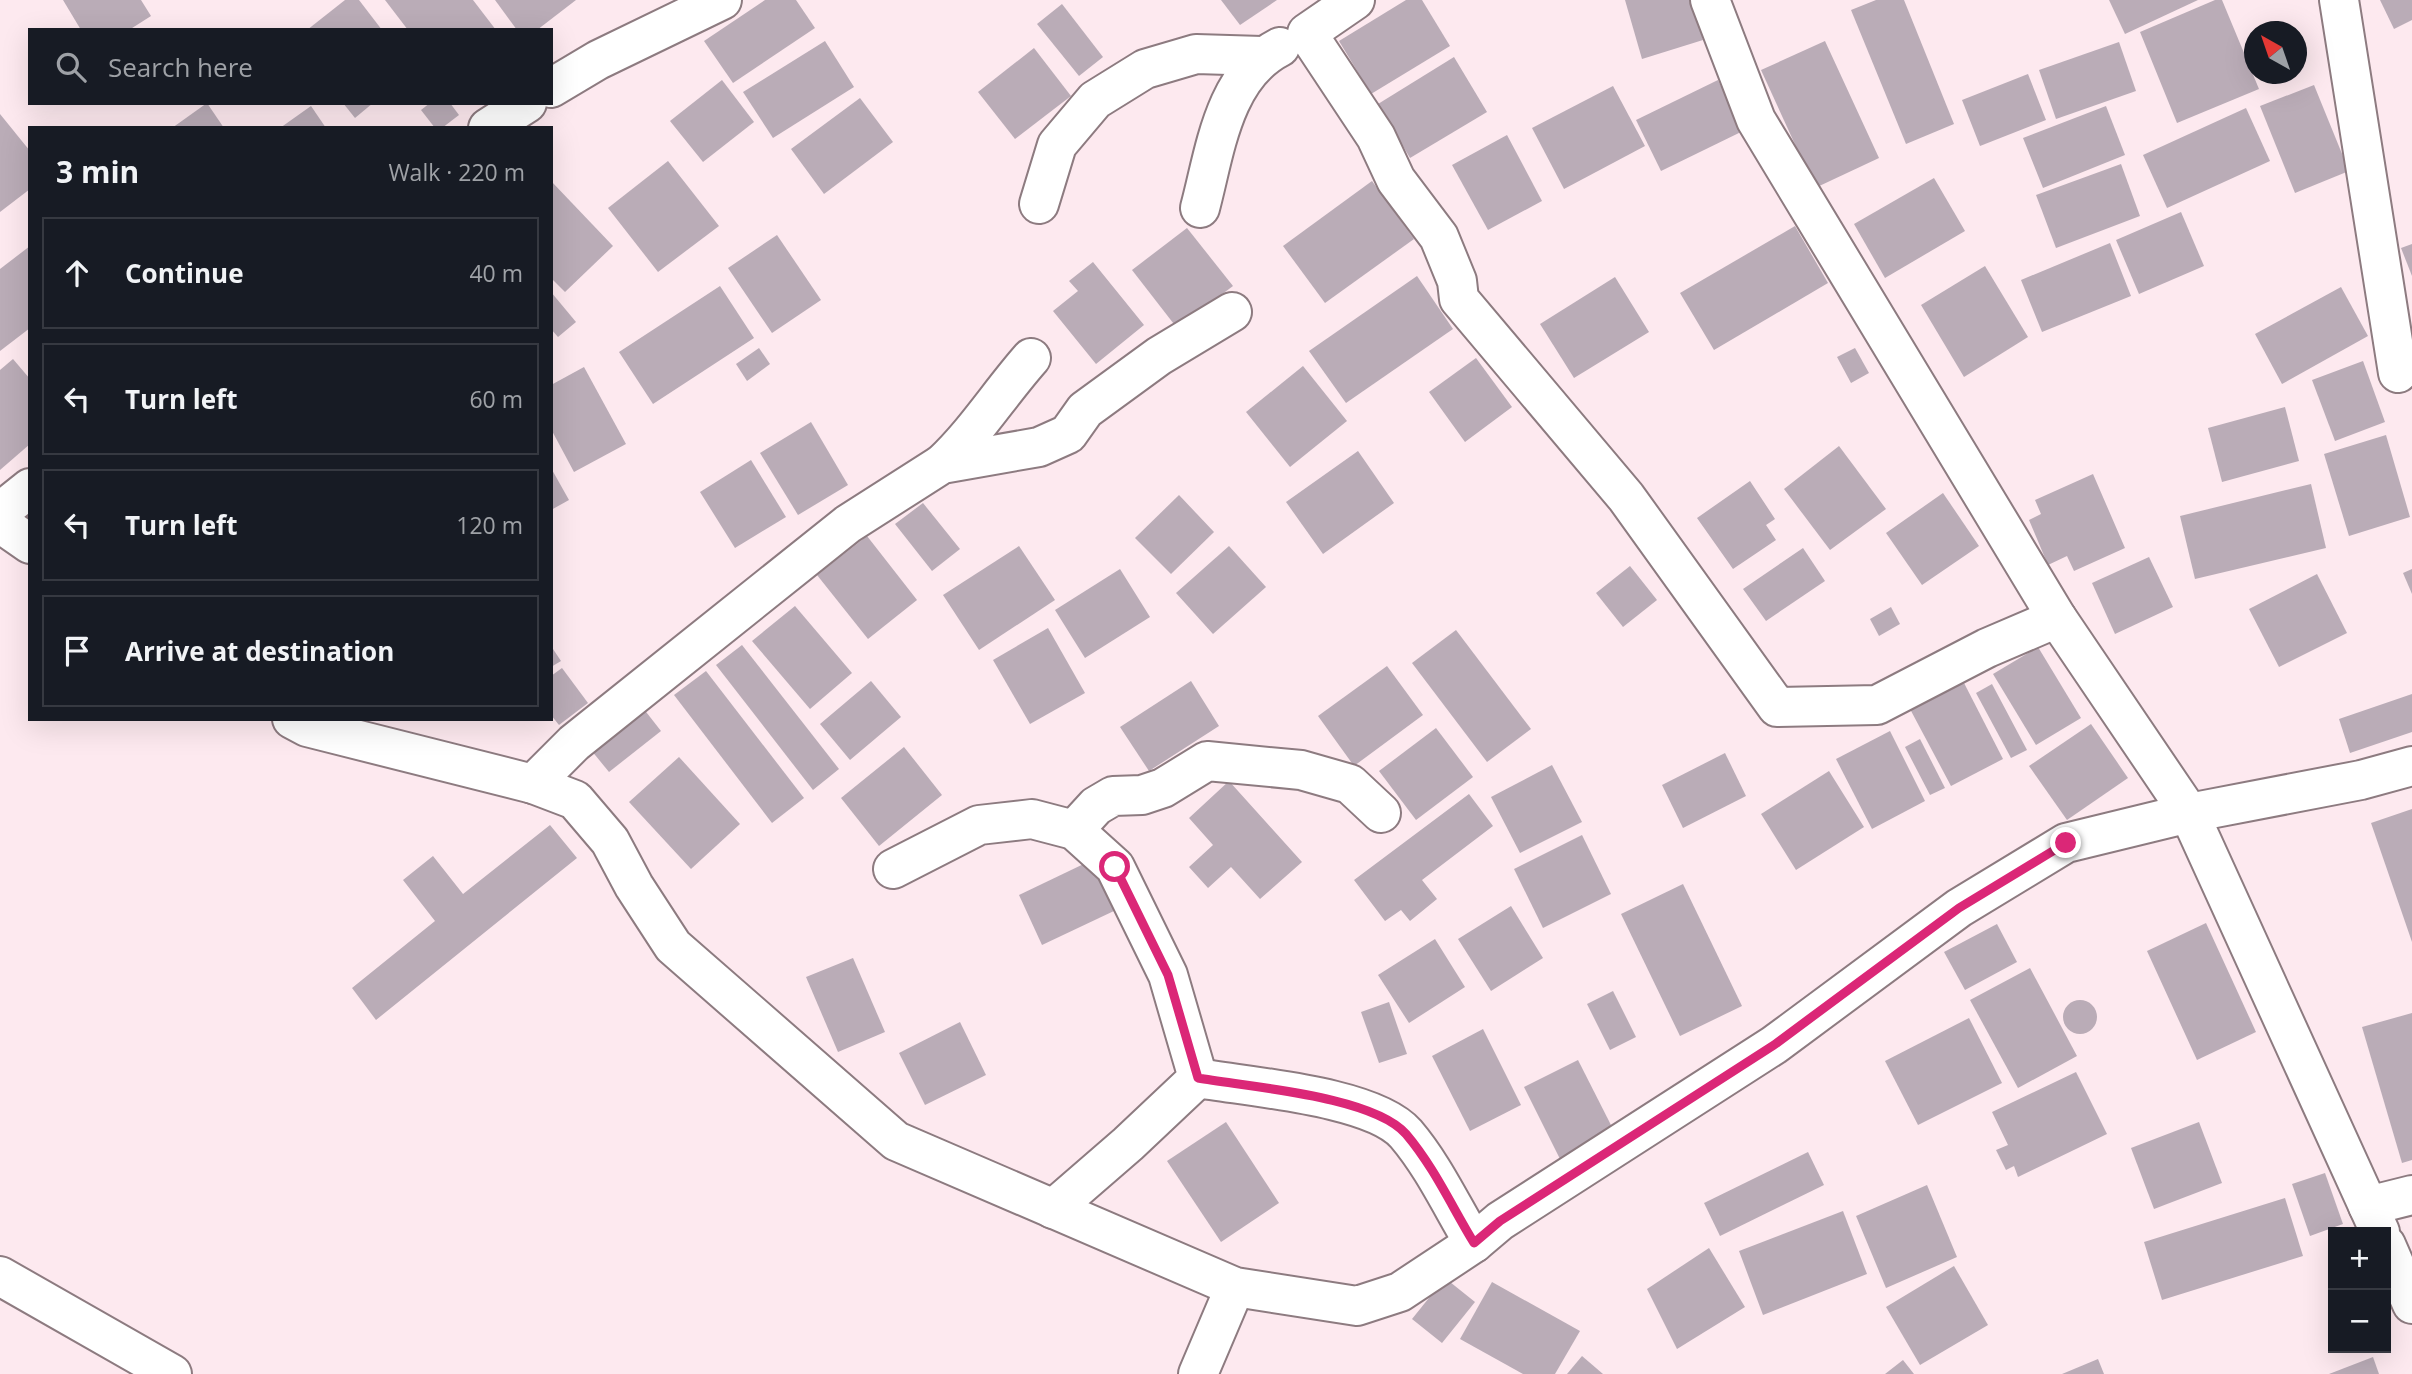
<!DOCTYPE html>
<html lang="en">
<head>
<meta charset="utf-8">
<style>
	body { margin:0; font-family:"Open Sans",sans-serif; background:#242831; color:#f1f3f6 }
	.controls { position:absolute; right:21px; bottom:21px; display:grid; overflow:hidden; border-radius:0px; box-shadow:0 7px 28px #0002 }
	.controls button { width:63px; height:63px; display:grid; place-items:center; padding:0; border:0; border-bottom:2px solid #363941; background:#171b24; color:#f1f3f6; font:35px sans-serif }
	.compass { position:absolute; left:2244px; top:21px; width:63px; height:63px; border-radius:50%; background:#171b24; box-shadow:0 7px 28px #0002; rotate:320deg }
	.stop { position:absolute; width:21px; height:21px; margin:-16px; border:5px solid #db2777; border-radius:50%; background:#fff }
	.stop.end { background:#db2777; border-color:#fff; box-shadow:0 2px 7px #0008 }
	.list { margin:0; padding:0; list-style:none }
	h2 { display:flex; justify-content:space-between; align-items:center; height:91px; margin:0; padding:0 28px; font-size:30px }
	h2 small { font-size:23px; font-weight:400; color:#9ea1a6 }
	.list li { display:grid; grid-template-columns:46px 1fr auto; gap:21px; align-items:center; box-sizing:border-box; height:112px; margin:0 14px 14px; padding:0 14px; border:2px solid #363941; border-radius:0px }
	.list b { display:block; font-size:26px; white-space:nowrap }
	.list em { font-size:23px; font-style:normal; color:#9ea1a6 }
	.icon { flex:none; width:38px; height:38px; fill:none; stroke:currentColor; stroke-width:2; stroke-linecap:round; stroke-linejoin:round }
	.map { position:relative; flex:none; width:2412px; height:1374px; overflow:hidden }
	.search { position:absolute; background:#171b24; box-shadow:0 7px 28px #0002; left:28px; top:28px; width:525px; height:77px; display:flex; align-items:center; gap:18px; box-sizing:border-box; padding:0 24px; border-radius:0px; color:#9ea1a6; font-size:26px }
	.panel { position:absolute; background:#171b24; box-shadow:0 7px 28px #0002; left:28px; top:126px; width:525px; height:595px; border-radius:0px }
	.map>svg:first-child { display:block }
	.building { fill:#baacb7 }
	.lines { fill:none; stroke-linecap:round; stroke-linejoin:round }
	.street-casing { stroke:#8d7b80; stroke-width:42 }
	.street { stroke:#fff; stroke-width:38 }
	.route { stroke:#db2777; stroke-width:9 }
</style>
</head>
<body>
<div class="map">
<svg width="2412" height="1374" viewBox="0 0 2412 1374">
	<rect width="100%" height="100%" fill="#fde9ef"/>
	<g class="building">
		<path d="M63 0H141L151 16 129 30H81Z"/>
		<path d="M345 0H359L382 30H307Z"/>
		<path d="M385 0H473L496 30H408Z"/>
		<path d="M495 0H576L537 30H517Z"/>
		<path d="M765 0H796L815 28 733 83 704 41Z"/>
		<path d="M1221 0H1277L1240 25Z"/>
		<path d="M1406 0H1422L1450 46 1371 94 1339 41Z"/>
		<path d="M1625 0H1691L1703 40 1642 59Z"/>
		<path d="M1876 0H1904L1954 124 1906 144 1851 10Z"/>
		<path d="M2109 0H2198L2125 34Z"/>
		<path d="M2215 0H2222L2259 89 2177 123 2140 32Z"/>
		<path d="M2380 0H2412V20L2394 29Z"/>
		<path d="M1062 4 1103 57 1079 76 1037 24Z"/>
		<path d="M825 41 854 87 773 138 743 92Z"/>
		<path d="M1825 41 1879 158 1815 188 1761 70Z"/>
		<path d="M2119 42 2136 91 2056 119 2039 70Z"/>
		<path d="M1034 48 1071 96 1015 139 978 92Z"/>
		<path d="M1454 57 1487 112 1410 158 1378 104Z"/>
		<path d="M2028 74 2046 120 1980 146 1962 100Z"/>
		<path d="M722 80 754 122 703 162 670 121Z"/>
		<path d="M1718 80 1743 131 1661 171 1636 120Z"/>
		<path d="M2314 85 2349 171 2295 193 2260 106Z"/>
		<path d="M1613 86 1645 146 1564 189 1532 128Z"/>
		<path d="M860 98 893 142 824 194 791 149Z"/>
		<path d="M207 103 224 128H172Z"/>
		<path d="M343 103H373L355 118Z"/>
		<path d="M430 103H450L459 115 442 128H435L421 110Z"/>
		<path d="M311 106 326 128H280Z"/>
		<path d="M2106 106 2125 155 2043 188 2023 138Z"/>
		<path d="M2246 108 2270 161 2167 208 2143 155Z"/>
		<path d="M0 114 30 151V189L0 212Z"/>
		<path d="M1507 135 1542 201 1488 230 1452 165Z"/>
		<path d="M668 161 719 226 658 272 608 208Z"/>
		<path d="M2121 164 2140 216 2056 248 2036 195Z"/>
		<path d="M1934 178 1965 231 1885 278 1854 224Z"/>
		<path d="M551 181 613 246 565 292 551 278Z"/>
		<path d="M1372 181 1414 239 1325 303 1283 246Z"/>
		<path d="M2181 212 2204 266 2139 294 2116 240Z"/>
		<path d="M1795 226 1828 283 1714 350 1680 293Z"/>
		<path d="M1187 228 1233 286 1177 328 1132 270Z"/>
		<path d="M777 235 821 300 772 333 728 268Z"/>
		<path d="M2110 243 2131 296 2042 332 2021 280Z"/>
		<path d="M2412 244V276L2401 248Z"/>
		<path d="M30 246V328L0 351V269Z"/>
		<path d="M1093 262 1144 325 1096 364 1053 311 1078 291 1069 281Z"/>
		<path d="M1985 266 2028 337 1964 377 1921 305Z"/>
		<path d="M1417 276 1453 329 1346 403 1309 351Z"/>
		<path d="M1615 277 1649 332 1574 378 1540 324Z"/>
		<path d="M720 286 754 338 653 404 619 352Z"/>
		<path d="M2341 287 2368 336 2282 384 2255 334Z"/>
		<path d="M551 292 576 322 558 337 551 329Z"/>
		<path d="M759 348 770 364 747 381 736 364Z"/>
		<path d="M1855 348 1869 373 1851 383 1837 357Z"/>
		<path d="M1476 358 1512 407 1465 442 1429 392Z"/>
		<path d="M13 359 30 379V444L0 470V370Z"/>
		<path d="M2363 361 2385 422 2335 441 2312 380Z"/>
		<path d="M1303 366 1347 421 1290 467 1246 412Z"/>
		<path d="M584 367 626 444 574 472 551 429V385Z"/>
		<path d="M2285 407 2299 461 2222 482 2208 428Z"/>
		<path d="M811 422 848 485 798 515 760 453Z"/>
		<path d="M2386 435 2410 517 2349 536 2324 454Z"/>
		<path d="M1839 446 1886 509 1830 550 1784 489Z"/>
		<path d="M1358 451 1394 503 1323 554 1286 502Z"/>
		<path d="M751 460 786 517 735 548 700 492Z"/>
		<path d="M551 468 569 500 551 510Z"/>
		<path d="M2093 474 2125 548 2074 571 2067 556 2048 565 2029 520 2041 514 2035 500Z"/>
		<path d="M1750 481 1775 519 1766 525 1776 540 1733 569 1697 518Z"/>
		<path d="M2311 484 2326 548 2195 579 2180 516Z"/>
		<path d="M1943 493 1979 546 1922 585 1886 533Z"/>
		<path d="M1179 495 1214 532 1171 574 1135 538Z"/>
		<path d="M923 503 960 549 932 571 895 524Z"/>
		<path d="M867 536 917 600 868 639 817 575Z"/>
		<path d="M1019 546 1055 600 979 650 943 595Z"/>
		<path d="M1229 546 1266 587 1213 634 1176 593Z"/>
		<path d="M1803 548 1825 581 1766 621 1743 589Z"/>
		<path d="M2149 557 2173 607 2115 634 2092 583Z"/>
		<path d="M1630 566 1657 600 1623 627 1596 593Z"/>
		<path d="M1120 569 1150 617 1085 658 1055 610Z"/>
		<path d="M2412 569V594L2403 573Z"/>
		<path d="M2317 574 2347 633 2279 667 2249 609Z"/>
		<path d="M795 606 852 673 810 709 752 641Z"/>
		<path d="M1891 607 1900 624 1879 636 1870 619Z"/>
		<path d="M1048 628 1085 693 1030 724 993 660Z"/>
		<path d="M1456 630 1531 729 1487 762 1412 663Z"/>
		<path d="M742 645 839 769 813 790 716 665Z"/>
		<path d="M551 646 561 661 551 667Z"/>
		<path d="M2038 647 2081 718 2036 745 1993 674Z"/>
		<path d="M1387 666 1423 715 1354 766 1318 716Z"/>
		<path d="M562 668 588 703 559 725 551 715V676Z"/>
		<path d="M706 671 804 798 772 823 674 695Z"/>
		<path d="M871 681 901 717 850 760 820 724Z"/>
		<path d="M1191 681 1219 726 1149 771 1120 727Z"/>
		<path d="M1963 681 2003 759 1951 786 1910 709Z"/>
		<path d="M1992 684 2027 750 2011 758 1976 693Z"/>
		<path d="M2412 694V732L2350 753 2339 719Z"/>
		<path d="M643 708 661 731 609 772 591 750Z"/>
		<path d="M2091 724 2128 778 2067 820 2029 766Z"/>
		<path d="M1436 728 1473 777 1416 820 1379 771Z"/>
		<path d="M1890 731 1925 801 1872 829 1836 759Z"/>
		<path d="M1920 739 1945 788 1930 795 1905 747Z"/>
		<path d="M904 747 942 795 879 846 841 798Z"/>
		<path d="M1725 753 1746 796 1683 828 1662 785Z"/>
		<path d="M679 757 740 824 691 869 629 802Z"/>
		<path d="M1552 765 1582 822 1520 853 1491 797Z"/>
		<path d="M1829 771 1864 827 1796 870 1761 814Z"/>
		<path d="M1229 781 1302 862 1260 899 1231 867 1208 888 1189 867 1213 845 1189 818Z"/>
		<path d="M1469 794 1493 826 1422 880 1437 899 1410 921 1401 910 1385 921 1354 880Z"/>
		<path d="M2412 809V942L2371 823Z"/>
		<path d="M550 825 577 858 376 1020 352 988 435 921 403 880 433 856 463 894Z"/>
		<path d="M1582 835 1611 894 1543 928 1514 869Z"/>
		<path d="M1092 860 1116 910 1042 945 1019 895Z"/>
		<path d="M1683 884 1742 1006 1680 1036 1621 914Z"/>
		<path d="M1511 906 1543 958 1491 991 1458 939Z"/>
		<path d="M2206 923 2256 1032 2197 1060 2147 951Z"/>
		<path d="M1997 924 2017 962 1965 990 1944 952Z"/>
		<path d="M1435 939 1465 987 1409 1023 1378 975Z"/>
		<path d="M853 958 885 1032 838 1052 806 977Z"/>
		<path d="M2030 968 2077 1056 2018 1088 1970 1000Z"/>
		<path d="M1613 991 1636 1037 1610 1050 1587 1004Z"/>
		<circle cx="2080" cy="1017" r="17"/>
		<path d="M1389 1002 1407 1054 1379 1063 1361 1012Z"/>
		<path d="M2412 1013V1160L2402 1163 2362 1027Z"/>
		<path d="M1969 1018 2002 1083 1918 1125 1885 1061Z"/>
		<path d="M960 1022 986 1075 925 1105 899 1053Z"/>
		<path d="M1483 1029 1521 1105 1470 1131 1432 1056Z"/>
		<path d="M1578 1060 1614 1131 1560 1159 1524 1087Z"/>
		<path d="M2076 1072 2107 1134 2018 1177 2014 1166 2006 1170 1996 1150 2008 1145 1992 1112Z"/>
		<path d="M1226 1122 1279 1203 1221 1242 1167 1161Z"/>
		<path d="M2199 1122 2222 1183 2154 1209 2131 1148Z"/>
		<path d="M1808 1152 1824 1185 1720 1236 1704 1203Z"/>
		<path d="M2325 1173 2343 1224 2310 1236 2292 1184Z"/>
		<path d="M1927 1185 1957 1257 1886 1288 1856 1216Z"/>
		<path d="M2285 1198 2303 1256 2162 1300 2144 1242Z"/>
		<path d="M1843 1211 1867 1274 1763 1315 1739 1251Z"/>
		<path d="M1709 1248 1745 1307 1677 1349 1647 1289Z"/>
		<path d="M1954 1266 1988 1325 1920 1365 1886 1307Z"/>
		<path d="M1445 1278 1475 1302 1442 1343 1412 1319Z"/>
		<path d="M1492 1282 1580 1331 1555 1374H1523L1460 1339Z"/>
		<path d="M1582 1356 1603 1374H1567Z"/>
		<path d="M2373 1357 2379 1374H2329Z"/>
		<path d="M2098 1359 2104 1374H2062Z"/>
		<path d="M1903 1360 1914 1374H1885Z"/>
	</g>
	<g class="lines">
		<defs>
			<g id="street">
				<path d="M1355 0 1307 33 1376 137 1396 180 1439 237 1457 281 1459 299 1626 497 1777 707 1877 705 1987 648 2057 618"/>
				<path d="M1710 0 1756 120 2057 618 2189 813 2380 1232"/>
				<path d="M2339 0 2398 373"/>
				<path d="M551 88 598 60 722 0"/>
				<path d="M488 128 527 103"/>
				<path d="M1039 204 1057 145 1095 100 1145 69 1196 54 1262 56"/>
				<path d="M1200 208C1215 152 1223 76 1280 47"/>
				<path d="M942 464C976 432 1000 393 1031 358"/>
				<path d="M0 512 30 488"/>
				<path d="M0 523 30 544"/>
				<path d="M292 719 307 727 533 784 575 800 610 841 634 886 673 946 896 1141 1235 1287 1357 1306 1400 1292 1474 1243 1500 1221 1774 1045 1959 908 2066 843 2189 813 2361 780 2412 766"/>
				<path d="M533 784 574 743 848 524 942 464 1039 447 1068 434 1085 410 1159 356 1232 312"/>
				<path d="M1074 830 1096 806 1113 796 1142 795 1163 788 1207 761 1301 770 1350 784 1381 813"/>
				<path d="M893 869 979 825 1032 819 1074 830 1115 867 1168 975 1198 1078 1128 1144 1053 1209"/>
				<path d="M1198 1078C1249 1087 1373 1096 1406 1134 1434 1167 1452 1207 1474 1243"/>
				<path d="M2368 1206 2412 1195"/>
				<path d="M2386 1245 2412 1304"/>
				<path d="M0 1276 172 1374"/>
				<path d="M1198 1374 1235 1287"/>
			</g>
		</defs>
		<use href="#street" class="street-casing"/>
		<use href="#street" class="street"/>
	</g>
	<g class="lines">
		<path class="route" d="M1115 867 1168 975 1198 1078C1249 1087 1373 1096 1406 1134 1434 1167 1452 1207 1474 1243L1500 1221 1774 1045 1959 908 2066 843"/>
	</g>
</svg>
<div class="controls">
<button>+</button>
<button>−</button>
</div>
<svg class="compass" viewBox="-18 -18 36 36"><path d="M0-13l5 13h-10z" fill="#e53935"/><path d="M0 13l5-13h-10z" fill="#9ea1a6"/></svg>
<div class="stop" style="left:1115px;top:867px"></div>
<div class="stop end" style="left:2066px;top:843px"></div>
<div class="search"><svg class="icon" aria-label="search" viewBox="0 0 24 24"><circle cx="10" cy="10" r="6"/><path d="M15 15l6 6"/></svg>Search here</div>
<section class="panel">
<h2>3 min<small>Walk · 220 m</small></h2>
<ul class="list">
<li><svg class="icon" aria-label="ahead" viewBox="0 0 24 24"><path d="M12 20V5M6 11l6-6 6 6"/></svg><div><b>Continue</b></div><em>40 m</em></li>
<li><svg class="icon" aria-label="left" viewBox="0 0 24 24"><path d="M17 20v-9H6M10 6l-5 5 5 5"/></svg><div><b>Turn left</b></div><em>60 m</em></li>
<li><svg class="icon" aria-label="left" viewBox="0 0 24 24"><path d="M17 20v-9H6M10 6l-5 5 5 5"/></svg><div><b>Turn left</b></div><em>120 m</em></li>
<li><svg class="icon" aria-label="arrive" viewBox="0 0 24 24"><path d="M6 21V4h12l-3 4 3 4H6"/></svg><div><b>Arrive at destination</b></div></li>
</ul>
</section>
</div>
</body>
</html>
